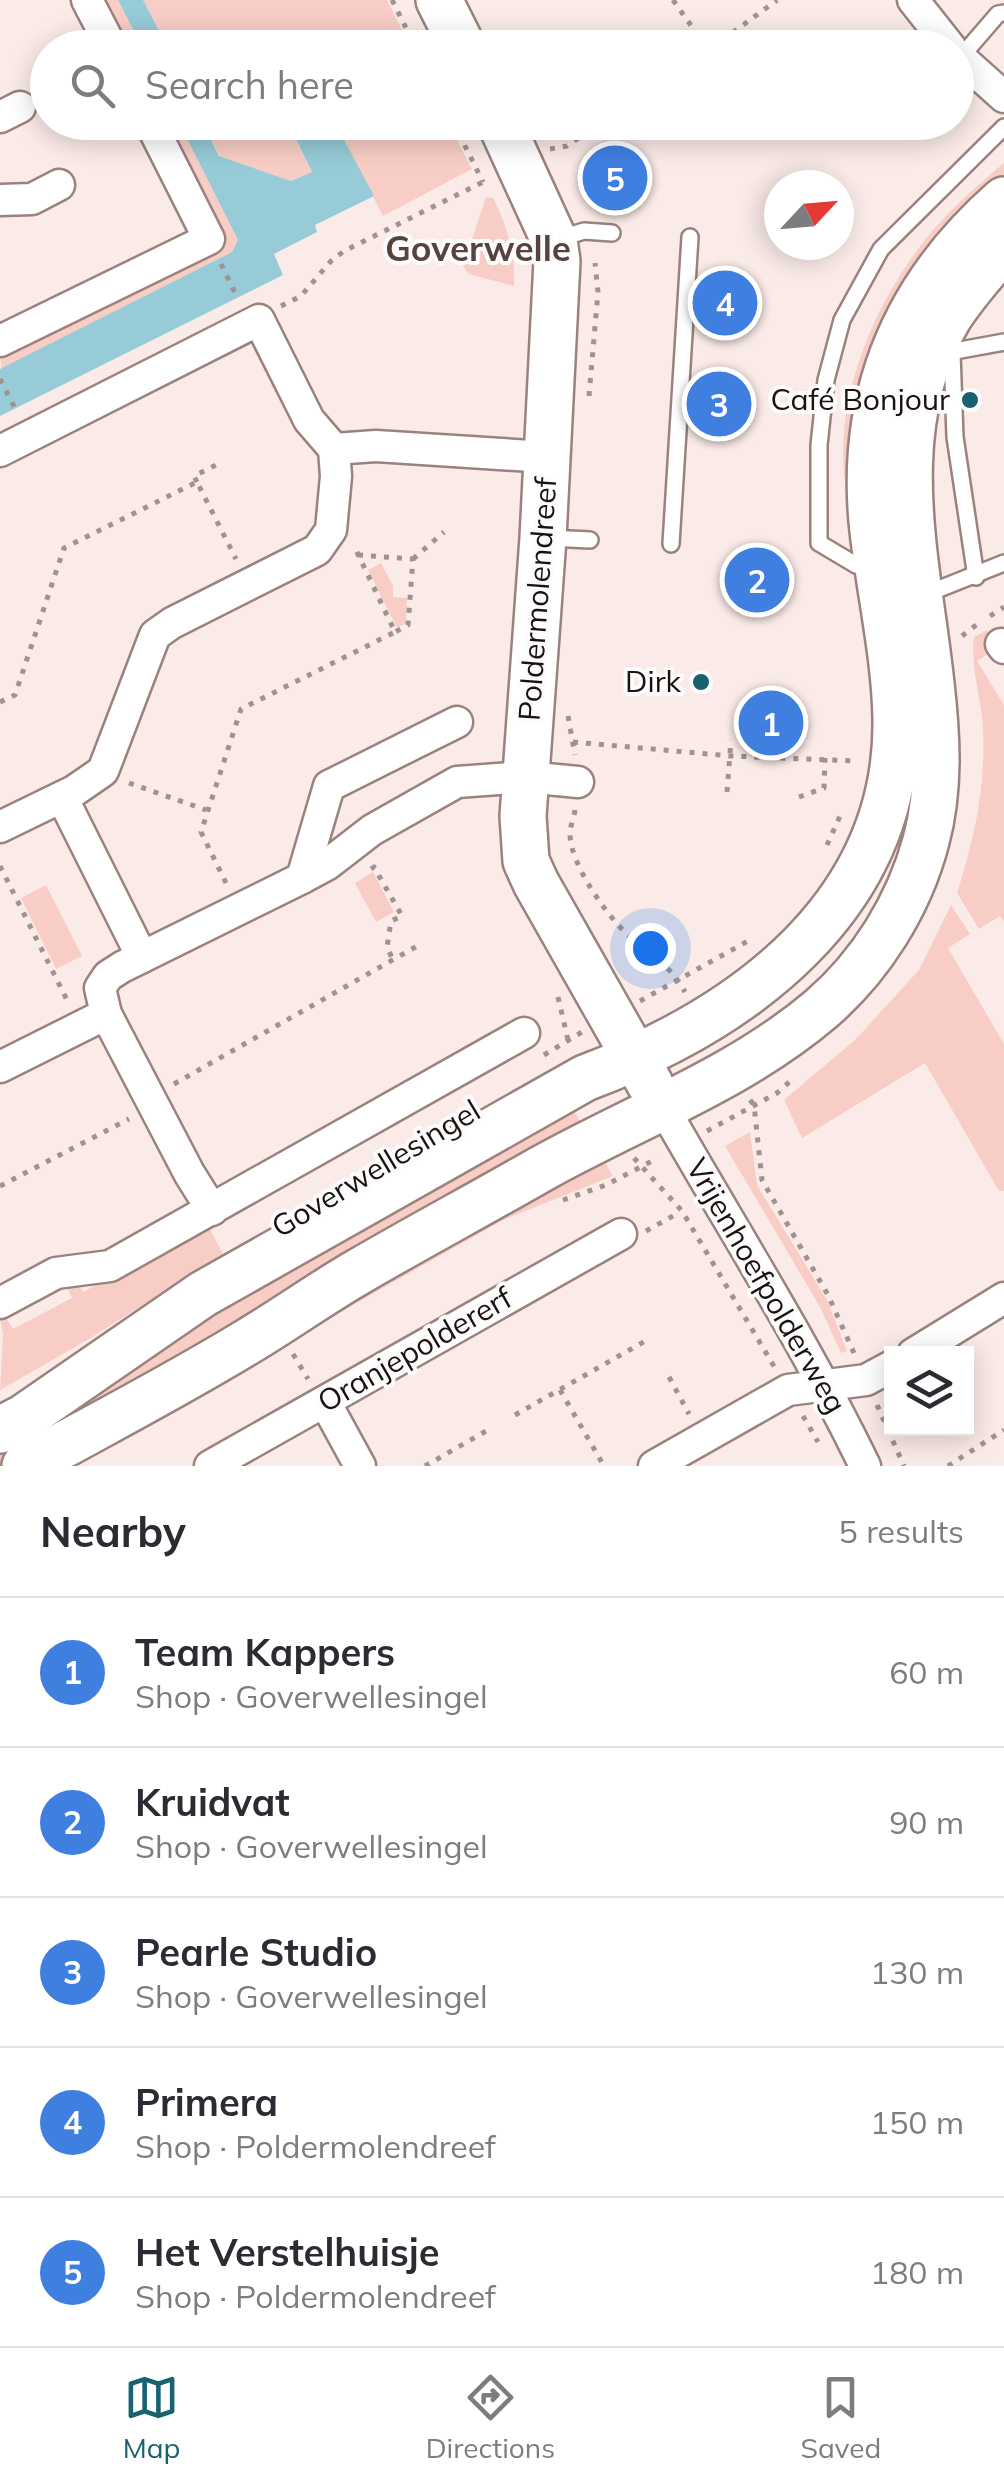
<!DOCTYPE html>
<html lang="en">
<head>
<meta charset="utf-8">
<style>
	body { margin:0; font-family:Mulish,sans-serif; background:#f7f7f7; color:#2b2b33 }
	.controls { position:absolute; right:30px; bottom:30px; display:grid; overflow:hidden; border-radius:0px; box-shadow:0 5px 25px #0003 }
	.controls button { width:90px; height:90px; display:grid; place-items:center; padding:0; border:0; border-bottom:2px solid #e1e1e2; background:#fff; color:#2b2b33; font:50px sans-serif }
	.compass { position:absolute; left:764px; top:170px; width:90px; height:90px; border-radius:50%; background:#fff; box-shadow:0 5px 25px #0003; rotate:64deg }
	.you { position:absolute; left:650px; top:948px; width:35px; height:35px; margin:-25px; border:8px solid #fff; border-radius:50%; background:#1a73e8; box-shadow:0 0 0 15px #1a73e833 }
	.badge { display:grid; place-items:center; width:65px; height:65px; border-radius:50%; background:#186270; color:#fff; font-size:32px; font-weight:700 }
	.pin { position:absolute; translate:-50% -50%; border:5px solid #fff; box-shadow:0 2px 10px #0006 }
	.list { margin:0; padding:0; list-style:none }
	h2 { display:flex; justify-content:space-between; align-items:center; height:130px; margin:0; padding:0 40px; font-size:42px }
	h2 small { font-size:32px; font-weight:400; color:#7c7c81 }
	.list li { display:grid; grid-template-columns:65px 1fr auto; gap:30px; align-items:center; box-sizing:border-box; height:150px; padding:0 40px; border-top:2px solid #e1e1e2 }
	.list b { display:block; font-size:38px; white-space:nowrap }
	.list p { margin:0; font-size:32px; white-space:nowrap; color:#7c7c81 }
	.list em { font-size:32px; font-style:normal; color:#7c7c81 }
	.icon { flex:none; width:55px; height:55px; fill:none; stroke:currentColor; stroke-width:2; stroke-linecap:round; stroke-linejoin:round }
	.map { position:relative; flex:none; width:1004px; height:1466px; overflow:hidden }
	.search { position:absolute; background:#fff; box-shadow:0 5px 25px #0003; left:30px; right:30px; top:30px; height:110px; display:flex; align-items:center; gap:25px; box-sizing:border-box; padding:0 35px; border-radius:55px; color:#7c7c81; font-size:38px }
	.sheet { height:880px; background:#fff }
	nav { display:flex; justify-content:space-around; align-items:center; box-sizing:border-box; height:140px; border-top:2px solid #e1e1e2; background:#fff; font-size:28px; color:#7c7c81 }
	nav a { display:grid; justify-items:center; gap:5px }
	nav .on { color:#186270 }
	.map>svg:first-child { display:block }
	.green { fill:#f8cdc5 }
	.water { fill:#96cbd7 }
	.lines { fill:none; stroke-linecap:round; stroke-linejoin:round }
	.lane-casing { stroke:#9a827d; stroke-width:20 }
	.street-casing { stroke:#9a827d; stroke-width:35 }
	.secondary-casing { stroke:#9a827d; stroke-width:50 }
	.path { stroke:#9f9290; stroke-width:5; stroke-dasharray:5 8; stroke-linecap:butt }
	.lane { stroke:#fff; stroke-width:15 }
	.street { stroke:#fff; stroke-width:30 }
	.secondary { stroke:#fff; stroke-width:45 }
	.poi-dot { fill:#186270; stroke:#fcfcfc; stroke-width:4 }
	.labels { text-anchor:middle; stroke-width:8; stroke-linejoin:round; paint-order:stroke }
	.poi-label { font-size:30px; fill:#1b1210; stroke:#fcfcfc; text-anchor:end }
	.street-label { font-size:30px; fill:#1b1210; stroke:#fcfcfc }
	.quarter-label { font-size:35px; font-weight:bold; fill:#57423e; stroke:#fcfcfc }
</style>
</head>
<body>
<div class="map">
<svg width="1004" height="1466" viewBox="0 0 1004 1466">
	<rect width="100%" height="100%" fill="#fbebe8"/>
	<g class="green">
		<path d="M102 0H118L142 47H125Z"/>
		<path d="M143 0H387L411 47H186L165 42Z"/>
		<path d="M163 123H179L238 240 232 252 1 369 0 351 221 238Z"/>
		<path d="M202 123H260L294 136 312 172 291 181 219 156Z"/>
		<path d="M335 123H448L472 169 383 216Z"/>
		<path d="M1004 163V188L855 522C822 432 863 323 918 249 942 216 973 189 1004 163Z"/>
		<path d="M486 197 493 198C508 227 515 253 514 286L469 274 463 266Z"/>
		<path d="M381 563 393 586V597L407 598 406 623 397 628 368 570Z"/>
		<path d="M987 630 997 648 977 661 1004 705V922L1000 916 979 929 957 893C974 840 986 787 983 730 982 699 970 668 974 637Z"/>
		<path d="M373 872 394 912 376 922 355 883Z"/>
		<path d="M46 885 82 956 56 969 21 898Z"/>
		<path d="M951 905 970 934 948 948 1004 1044V1191H999L925 1063 802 1138 784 1100 856 1039 919 970Z"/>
		<path d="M567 1098 584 1129 6 1466H0V1447L158 1336Z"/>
		<path d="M750 1132 757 1185 827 1300 847 1351 841 1353 820 1307 725 1146Z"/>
		<path d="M599 1152 613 1176 503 1220 68 1466Z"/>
		<path d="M207 1224 223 1254 89 1339 0 1390 3 1335 0 1316 4 1314 13 1329 72 1298 64 1281 75 1279 83 1292Z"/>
	</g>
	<g class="water">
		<path d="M118 0H143L165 42 186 47H142Z"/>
		<path d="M179 123H202L219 156 291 181 312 172 295 137 260 123H335L374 196 315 225 317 232 274 254 283 275 0 416V369L232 252 238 240Z"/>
	</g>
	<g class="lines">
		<defs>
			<g id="lane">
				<path d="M960 58 998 14 1004 13"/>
				<path d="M558 239 584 231 612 233"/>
				<path d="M944 353 1004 342"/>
				<path d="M952 353 955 437 976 577"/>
				<path d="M549 538 590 540"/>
				<path d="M671 544 690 237"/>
				<path d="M872 571 856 565 819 543V445L826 380 842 320 881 249 1004 127"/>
				<path d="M924 595 1004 563"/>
			</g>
			<g id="street">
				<path d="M87 0 112 48"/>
				<path d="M913 0 951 48"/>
				<path d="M956 54 1004 97"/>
				<path d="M0 117 20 107"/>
				<path d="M0 200 32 199 59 185"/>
				<path d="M0 341 209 239 150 122"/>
				<path d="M0 451 259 320 309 420 334 449 376 446 547 457"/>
				<path d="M1001 644 1004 648"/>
				<path d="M62 797 142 957"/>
				<path d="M0 827 74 791 103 771 155 635 172 623 317 550 331 530 336 476 334 449"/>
				<path d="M302 878 329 786 457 722"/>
				<path d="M106 1014 189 1173 212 1210"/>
				<path d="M0 1067 106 1014 100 988 108 976 122 967 302 878 328 864 372 830 457 782 526 777 578 782"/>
				<path d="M663 1107C731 1227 805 1342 865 1466"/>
				<path d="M0 1303 56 1273 110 1266 524 1033"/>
				<path d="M913 1354 1004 1298"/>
				<path d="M325 1402 360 1466"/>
				<path d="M210 1466 621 1234"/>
				<path d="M654 1466 788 1390 866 1380 892 1366"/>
			</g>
			<g id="secondary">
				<path d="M439 0 463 48"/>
				<path d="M500 122 554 240 557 261 543 538 523 816 526 861 536 883 650 1084"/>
				<path d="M0 1430 23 1418 203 1294 585 1078C743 1019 899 906 896 719 895 657 880 593 873 531 858 397 904 288 1004 200"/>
				<path d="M25 1466C99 1425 175 1386 247 1342 284 1320 320 1294 358 1272 418 1237 480 1204 541 1169 634 1117 739 1079 821 1009 871 966 909 905 926 841 940 789 937 736 931 684 918 562 881 430 949 317 965 292 985 270 1004 248"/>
			</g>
		</defs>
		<use href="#lane" class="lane-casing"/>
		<use href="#street" class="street-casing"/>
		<use href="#secondary" class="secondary-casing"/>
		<g class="path">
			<path d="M392 0 416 48"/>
			<path d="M673 0 707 48"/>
			<path d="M712 48 777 0"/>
			<path d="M453 122 483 182"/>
			<path d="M550 149 567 146 602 122"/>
			<path d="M221 264 238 299"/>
			<path d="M281 306 301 296 331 261 344 251 487 180"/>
			<path d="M0 379 17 412"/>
			<path d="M589 396 598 292 595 263"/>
			<path d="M197 482 194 476 218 464"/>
			<path d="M358 555 413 559 408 625 395 632"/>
			<path d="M413 559 444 532"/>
			<path d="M990 616 1004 607"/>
			<path d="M962 636 980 622"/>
			<path d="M0 702 15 695 64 548 197 482 236 559"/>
			<path d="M568 716 575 755"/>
			<path d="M573 742 731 756 856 761"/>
			<path d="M129 783 206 810"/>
			<path d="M727 792 731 740"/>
			<path d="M799 797 824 788 825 758"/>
			<path d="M575 810C574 818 570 826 570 834 570 864 607 916 629 936 650 954 672 967 685 992"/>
			<path d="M827 845 841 814"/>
			<path d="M0 866 68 1002"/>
			<path d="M371 869 374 867 402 916 391 921 387 947 393 960"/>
			<path d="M226 883 201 832 241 709 395 632 354 546"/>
			<path d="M558 997 568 1040"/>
			<path d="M640 1001 748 941"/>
			<path d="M544 1055 582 1032"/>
			<path d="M174 1084 419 945"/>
			<path d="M750 1100 754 1105 762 1180 828 1295 854 1353"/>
			<path d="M707 1131 777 1093 795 1077"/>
			<path d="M634 1158 682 1211 775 1368"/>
			<path d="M0 1186 129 1119"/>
			<path d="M563 1200 606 1185 658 1158"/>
			<path d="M646 1231 680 1212"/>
			<path d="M293 1354 308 1379"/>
			<path d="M669 1377 689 1414"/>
			<path d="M560 1390 604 1466"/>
			<path d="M877 1405 904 1466"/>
			<path d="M515 1415 647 1340"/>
			<path d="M803 1416 818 1442"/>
			<path d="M425 1466 488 1430"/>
			<path d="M948 1466 1004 1430"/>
		</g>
		<use href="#lane" class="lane"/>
		<use href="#street" class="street"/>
		<use href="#secondary" class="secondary"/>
	</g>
	<g class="poi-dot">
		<circle cx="970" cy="400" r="10"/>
		<circle cx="701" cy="682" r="10"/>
	</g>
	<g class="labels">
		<g class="poi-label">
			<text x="950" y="410">Café Bonjour</text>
			<text x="681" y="692">Dirk</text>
		</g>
		<g class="street-label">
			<text transform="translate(538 599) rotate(-86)" y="10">Poldermolendreef</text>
			<text transform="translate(376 1169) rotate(-31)" y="10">Goverwellesingel</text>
			<text transform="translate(766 1286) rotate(60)" y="10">Vrijenhoefpolderweg</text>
			<text transform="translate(415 1350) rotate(-30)" y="10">Oranjepoldererf</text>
		</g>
		<g class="quarter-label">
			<text x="478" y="261">Goverwelle</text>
		</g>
	</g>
</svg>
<div class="controls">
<button><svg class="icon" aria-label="layers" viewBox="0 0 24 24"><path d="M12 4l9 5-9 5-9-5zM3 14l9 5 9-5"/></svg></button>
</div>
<svg class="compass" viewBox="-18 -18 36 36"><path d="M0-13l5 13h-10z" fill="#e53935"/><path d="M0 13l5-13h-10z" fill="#7c7c81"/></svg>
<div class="you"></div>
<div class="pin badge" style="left:771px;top:723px;background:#3f7fe0">1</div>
<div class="pin badge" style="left:757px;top:580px;background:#3f7fe0">2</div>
<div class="pin badge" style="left:719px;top:404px;background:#3f7fe0">3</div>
<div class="pin badge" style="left:725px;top:303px;background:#3f7fe0">4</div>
<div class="pin badge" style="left:615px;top:178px;background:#3f7fe0">5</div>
<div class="search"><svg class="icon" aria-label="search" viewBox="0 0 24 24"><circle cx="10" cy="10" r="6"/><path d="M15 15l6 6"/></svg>Search here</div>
</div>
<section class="sheet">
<h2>Nearby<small>5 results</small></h2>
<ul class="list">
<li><span class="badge" style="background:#3f7fe0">1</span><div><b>Team Kappers</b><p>Shop · Goverwellesingel</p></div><em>60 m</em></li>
<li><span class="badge" style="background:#3f7fe0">2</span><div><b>Kruidvat</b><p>Shop · Goverwellesingel</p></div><em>90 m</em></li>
<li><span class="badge" style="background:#3f7fe0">3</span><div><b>Pearle Studio</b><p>Shop · Goverwellesingel</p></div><em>130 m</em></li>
<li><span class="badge" style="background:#3f7fe0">4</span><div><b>Primera</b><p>Shop · Poldermolendreef</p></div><em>150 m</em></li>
<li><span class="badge" style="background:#3f7fe0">5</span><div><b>Het Verstelhuisje</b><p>Shop · Poldermolendreef</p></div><em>180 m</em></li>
</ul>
</section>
<nav>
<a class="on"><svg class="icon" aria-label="map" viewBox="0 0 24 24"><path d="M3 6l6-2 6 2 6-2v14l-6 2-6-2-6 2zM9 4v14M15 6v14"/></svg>Map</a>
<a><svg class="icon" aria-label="directions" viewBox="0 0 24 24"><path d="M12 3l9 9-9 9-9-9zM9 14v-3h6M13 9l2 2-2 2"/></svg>Directions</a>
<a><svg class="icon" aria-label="saved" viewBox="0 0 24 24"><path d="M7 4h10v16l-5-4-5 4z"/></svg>Saved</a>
</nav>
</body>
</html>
